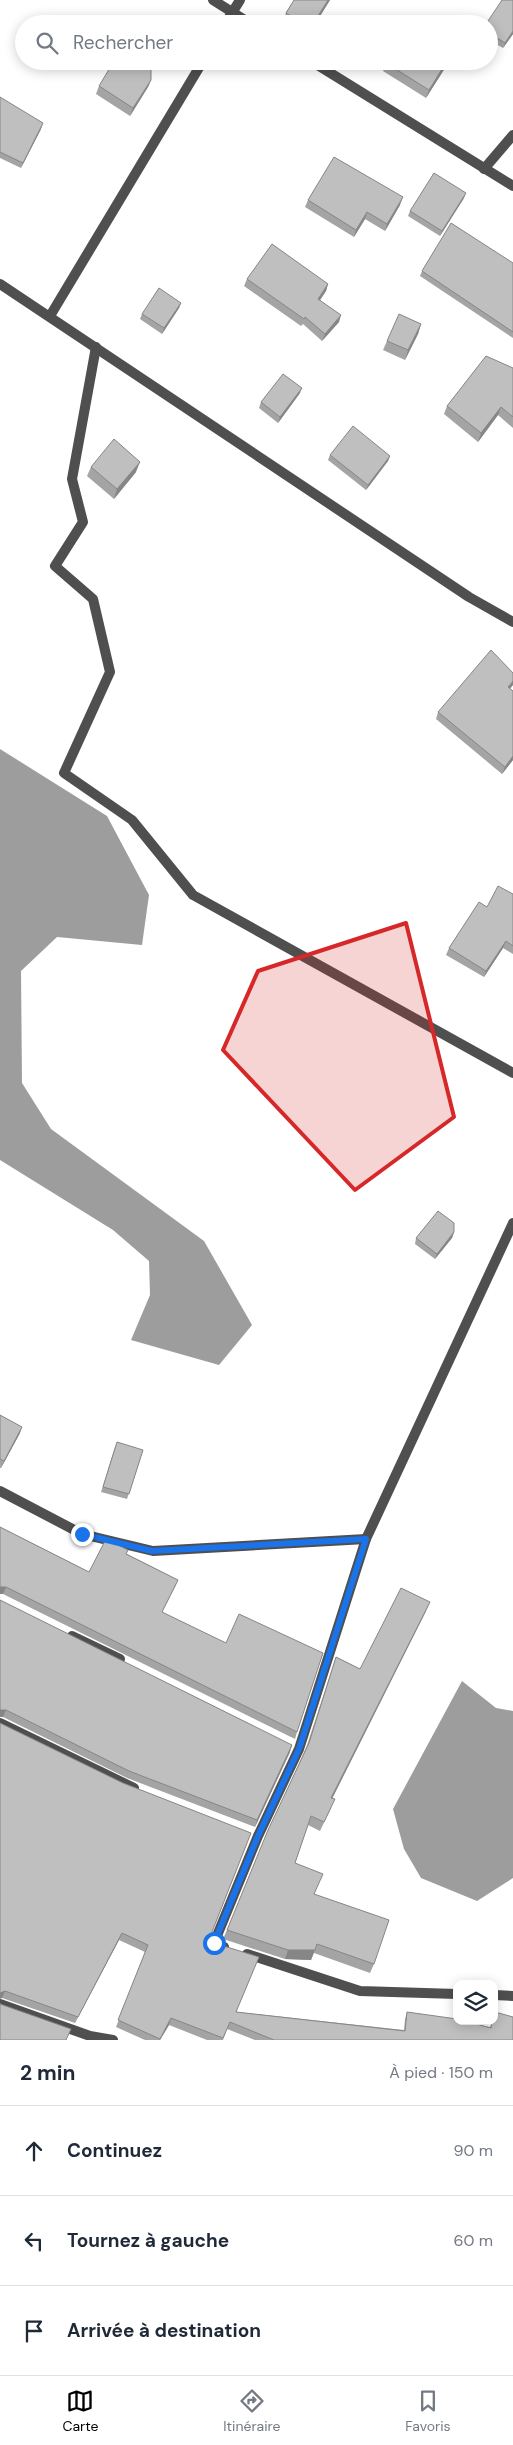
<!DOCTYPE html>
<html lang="fr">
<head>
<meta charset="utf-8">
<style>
	body { margin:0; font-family:"DM Sans",sans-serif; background:#f6f6f7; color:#1f2937 }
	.controls { position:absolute; right:15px; bottom:15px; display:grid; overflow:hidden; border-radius:10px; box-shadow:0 2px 12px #0003 }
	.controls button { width:45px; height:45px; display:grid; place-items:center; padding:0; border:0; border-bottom:1px solid #e0e1e3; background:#fff; color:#1f2937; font:25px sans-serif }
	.stop { position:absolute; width:15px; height:15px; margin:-11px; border:4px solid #1a73e8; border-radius:50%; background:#fff }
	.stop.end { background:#1a73e8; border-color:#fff; box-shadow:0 1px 5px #0008 }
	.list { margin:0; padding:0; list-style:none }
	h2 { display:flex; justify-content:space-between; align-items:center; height:65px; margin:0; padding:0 20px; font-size:21px }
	h2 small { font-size:16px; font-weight:400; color:#747a83 }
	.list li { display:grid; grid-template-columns:32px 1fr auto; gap:15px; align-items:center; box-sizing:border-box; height:90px; padding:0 20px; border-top:1px solid #e0e1e3 }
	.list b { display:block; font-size:19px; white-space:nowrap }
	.list em { font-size:16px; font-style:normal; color:#747a83 }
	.icon { flex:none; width:28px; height:28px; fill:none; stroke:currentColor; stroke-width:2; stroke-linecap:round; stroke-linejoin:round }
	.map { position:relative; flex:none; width:513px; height:2040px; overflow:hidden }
	.search { position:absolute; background:#fff; box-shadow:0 2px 12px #0003; left:15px; right:15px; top:15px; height:55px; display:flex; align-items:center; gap:12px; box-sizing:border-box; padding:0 18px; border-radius:28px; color:#747a83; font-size:19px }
	.sheet { height:335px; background:#fff }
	nav { display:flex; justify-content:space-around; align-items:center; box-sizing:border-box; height:70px; border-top:1px solid #e0e1e3; background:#fff; font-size:14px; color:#747a83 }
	nav a { display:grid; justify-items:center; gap:2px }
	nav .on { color:#000 }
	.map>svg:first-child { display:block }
	.water { fill:#9d9d9d }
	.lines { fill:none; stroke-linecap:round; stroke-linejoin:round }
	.street { stroke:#4f4f4f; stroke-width:10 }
	.wall { fill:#a4a4a4 }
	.shaded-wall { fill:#868686 }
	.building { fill:#bfbfbf; stroke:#868686 }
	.route { stroke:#1a73e8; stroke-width:6 }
	.marked { fill:#d62828; fill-opacity:0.2; stroke:#d62828; stroke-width:4; stroke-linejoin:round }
</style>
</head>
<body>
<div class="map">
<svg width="513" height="2040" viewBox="0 0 513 2040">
	<rect width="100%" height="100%" fill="#fff"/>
	<g class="water">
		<path d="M0 749 107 816 149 895 142 945 57 937 21 971 22 1083 51 1129 204 1241 252 1325 219 1365 131 1340 150 1295 149 1261 113 1230 0 1160Z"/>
		<path d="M462 1681 496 1708 513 1711V1878L477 1901 421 1878 404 1849 393 1809Z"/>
	</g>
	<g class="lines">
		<g class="street">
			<path d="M213 0 251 24"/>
			<path d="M225 24 240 0"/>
			<path d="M311 61 513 186"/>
			<path d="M484 169 513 135"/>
			<path d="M0 284 469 597 513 622"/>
			<path d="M50 316 203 61"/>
			<path d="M96 347 72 479 83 522 55 566 93 599 110 672 64 773 132 820 193 895 513 1073"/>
			<path d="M0 1491 82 1534 153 1551 366 1539"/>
			<path d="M72 1636 120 1659"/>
			<path d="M0 1723 134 1788"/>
			<path d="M224 1947 214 1943 258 1836 299 1749 366 1539 513 1223"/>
			<path d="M247 1954 360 1991 457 1994"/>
			<path d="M494 1995 513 1996"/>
			<path d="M0 2004 90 2036 113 2040"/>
		</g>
	</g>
	<g class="wall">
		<path d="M294 0H330L315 24H288L283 21 286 13Z"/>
		<path d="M489 24 513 34 503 48 489 40Z"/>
		<path d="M447 61 445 68 426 98 383 71 386 63Z"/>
		<path d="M151 80 148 87 130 116 96 94 99 86Z"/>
		<path d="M0 97 41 129 21 168 0 158Z"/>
		<path d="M464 198 440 236 408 216 410 211Z"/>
		<path d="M308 200 400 205 385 231 365 219 354 237 305 207Z"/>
		<path d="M513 263V338L420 276 422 271Z"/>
		<path d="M247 279 328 284 326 291 320 300 339 322 322 341 303 324 301 326 244 286Z"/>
		<path d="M181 303 179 308 162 334 140 319 142 314Z"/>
		<path d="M421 324 418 334 405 360 383 350 387 341Z"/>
		<path d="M513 368V428L498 415 478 442 444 414 447 406Z"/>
		<path d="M300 393 278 423 259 408 261 402Z"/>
		<path d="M330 455 390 456 388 461 366 490 328 460Z"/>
		<path d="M91 467 136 472 114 499 87 476Z"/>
		<path d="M513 685 510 689 513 691V760L502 774 436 719 438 712Z"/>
		<path d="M513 894V954L503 948 484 977 446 955 449 948 487 907Z"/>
		<path d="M454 1232 452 1238 435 1259 415 1244 416 1238Z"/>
		<path d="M0 1415 20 1433 1 1468H0Z"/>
		<path d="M115 1447 143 1450 127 1499 101 1492Z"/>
		<path d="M0 1527 89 1572 127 1554 178 1580 175 1587 162 1612 297 1732 295 1739 3 1594H0Z"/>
		<path d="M0 1600 290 1752 255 1827 127 1778 3 1717Z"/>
		<path d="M426 1611 332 1798 331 1808 320 1831 308 1825 295 1863 315 1894 374 1964 370 1973 314 1953 311 1960 285 1959 223 1939 307 1745 336 1657 360 1669Z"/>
		<path d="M0 1723 210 1937 237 2012 404 2030 405 2019 407 2012 490 2027 492 2021H494L513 2040H255L227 2029 223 2040H207L169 2025 160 2040H145L116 2027 145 1952 119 1940 75 2023 2 1998Z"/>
	</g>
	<g class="shaded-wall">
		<path d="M328 0H330L315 24H313Z"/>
		<path d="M513 31V34L503 48 505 43Z"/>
		<path d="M447 61 445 68 426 98 429 90Z"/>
		<path d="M151 80 148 87 130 116 133 108Z"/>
		<path d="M43 123 41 129 21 168 23 163Z"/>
		<path d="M466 193 464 198 440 236 442 231Z"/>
		<path d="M403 197 400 205 385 231 387 224Z"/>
		<path d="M367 212 365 219 354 237 356 230Z"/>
		<path d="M328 284 326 291 316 306 318 299Z"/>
		<path d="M181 303 179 308 162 334 164 328Z"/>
		<path d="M341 315 339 322 322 341 325 334Z"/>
		<path d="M421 324 418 334 405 360 408 350Z"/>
		<path d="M302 388 300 393 278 423 280 417Z"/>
		<path d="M501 407 498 415 478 442 481 433Z"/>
		<path d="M390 456 388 461 366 490 368 485Z"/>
		<path d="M140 462 136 472 114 499 117 489Z"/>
		<path d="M513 681V685L505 694 508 687Z"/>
		<path d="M513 756V760L502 774 505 767Z"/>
		<path d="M506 941 503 948 484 977 486 971Z"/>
		<path d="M454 1232 452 1238 435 1259 437 1254Z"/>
		<path d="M22 1427 20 1433 1 1468 4 1461Z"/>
		<path d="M0 1587H6L3 1594H0Z"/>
		<path d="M430 1602 426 1611 328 1807 331 1798Z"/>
		<path d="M0 1710H6L3 1717H0Z"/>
		<path d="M292 1745 290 1752 255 1827 257 1820Z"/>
		<path d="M122 1933 119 1940 75 2023 78 2017Z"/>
		<path d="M317 1944 311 1960 285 1959 288 1950Z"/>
		<path d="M5 1991 2 1998 0 1999V1993Z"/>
		<path d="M171 2018 169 2025 160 2040H159Z"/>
	</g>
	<g class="building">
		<path d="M294 0H328L313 24H303L286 13Z"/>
		<path d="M502 0H513V31L505 43 489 33V24H486Z"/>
		<path d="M114 61H135L151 70V80L133 108 99 86Z"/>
		<path d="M387 61H447L429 90 386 63Z"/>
		<path d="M0 97 43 123 23 163 0 152Z"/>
		<path d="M334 157 403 197 387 224 367 212 356 230 308 200Z"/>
		<path d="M434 173 466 193 442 231 410 211Z"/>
		<path d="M451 223 513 263V332L422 271Z"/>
		<path d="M272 244 328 284 318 299 341 315 325 334 305 317 304 319 247 279Z"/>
		<path d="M159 288 181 303 164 328 142 314Z"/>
		<path d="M399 314 421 324 408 350 387 341Z"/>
		<path d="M486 356 513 368V417L501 407 481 433 447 406Z"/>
		<path d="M283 374 302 388 280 417 261 402Z"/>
		<path d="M353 426 390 456 368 485 330 455Z"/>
		<path d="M114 439 140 462 117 489 91 467Z"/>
		<path d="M491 650 513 673V681L508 687 513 691V756L505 767 438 712Z"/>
		<path d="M498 886 513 894V946L506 941 486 971 449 948 479 902 487 907Z"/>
		<path d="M438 1211 454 1223V1232L437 1254 416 1238Z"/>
		<path d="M0 1415 22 1427 4 1461 0 1459Z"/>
		<path d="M117 1442 143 1450 129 1494 103 1487Z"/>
		<path d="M0 1527 89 1572 106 1539 128 1550 126 1554 178 1580 162 1612 226 1643 239 1614 323 1653 297 1732 6 1587H0Z"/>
		<path d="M401 1588 430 1602 331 1798 335 1799 324 1822 311 1816 295 1863 323 1874 314 1894 389 1920 374 1964 317 1944 315 1950H288L227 1930 268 1830 309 1743 336 1657 360 1669Z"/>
		<path d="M0 1600 292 1745 257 1820 129 1771 6 1710H0Z"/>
		<path d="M0 1723 123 1783 251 1833 210 1937 214 1943 259 1957 236 2012 405 2031 407 2012 450 2018 457 2019V2021H465L491 2028 492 2021H494L495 2012 513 2017V2040H274L230 2022 223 2038 171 2018 160 2039 118 2020 148 1945 122 1933 78 2017 5 1991 0 1993Z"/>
		<path d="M0 2003V2004L71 2029 66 2040H0Z"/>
	</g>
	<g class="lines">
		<path class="route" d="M82 1534 152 1551 366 1539 299 1749 258 1836 214 1943"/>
	</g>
	<path class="marked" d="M406 923 454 1117 355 1190 223 1050 258 971Z"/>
</svg>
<div class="controls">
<button><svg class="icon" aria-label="layers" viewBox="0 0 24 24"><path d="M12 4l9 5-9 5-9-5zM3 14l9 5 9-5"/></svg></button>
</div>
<div class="stop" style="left:214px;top:1943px"></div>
<div class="stop end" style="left:82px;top:1534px"></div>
<div class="search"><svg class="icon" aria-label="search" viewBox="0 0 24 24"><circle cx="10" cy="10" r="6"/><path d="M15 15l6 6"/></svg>Rechercher</div>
</div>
<section class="sheet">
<h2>2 min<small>À pied · 150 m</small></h2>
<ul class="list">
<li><svg class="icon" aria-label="ahead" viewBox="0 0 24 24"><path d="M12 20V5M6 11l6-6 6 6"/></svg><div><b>Continuez</b></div><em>90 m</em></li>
<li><svg class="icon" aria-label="left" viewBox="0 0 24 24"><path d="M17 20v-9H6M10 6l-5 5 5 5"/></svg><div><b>Tournez à gauche</b></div><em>60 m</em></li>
<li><svg class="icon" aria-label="arrive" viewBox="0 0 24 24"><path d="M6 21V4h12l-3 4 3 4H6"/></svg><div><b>Arrivée à destination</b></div></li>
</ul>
</section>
<nav>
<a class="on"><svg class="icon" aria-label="map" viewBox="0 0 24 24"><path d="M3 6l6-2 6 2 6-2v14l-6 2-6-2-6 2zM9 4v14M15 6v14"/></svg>Carte</a>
<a><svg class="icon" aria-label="directions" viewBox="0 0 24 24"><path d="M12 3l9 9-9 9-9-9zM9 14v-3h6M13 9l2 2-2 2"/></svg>Itinéraire</a>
<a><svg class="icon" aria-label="saved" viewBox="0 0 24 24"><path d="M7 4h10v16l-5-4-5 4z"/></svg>Favoris</a>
</nav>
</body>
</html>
